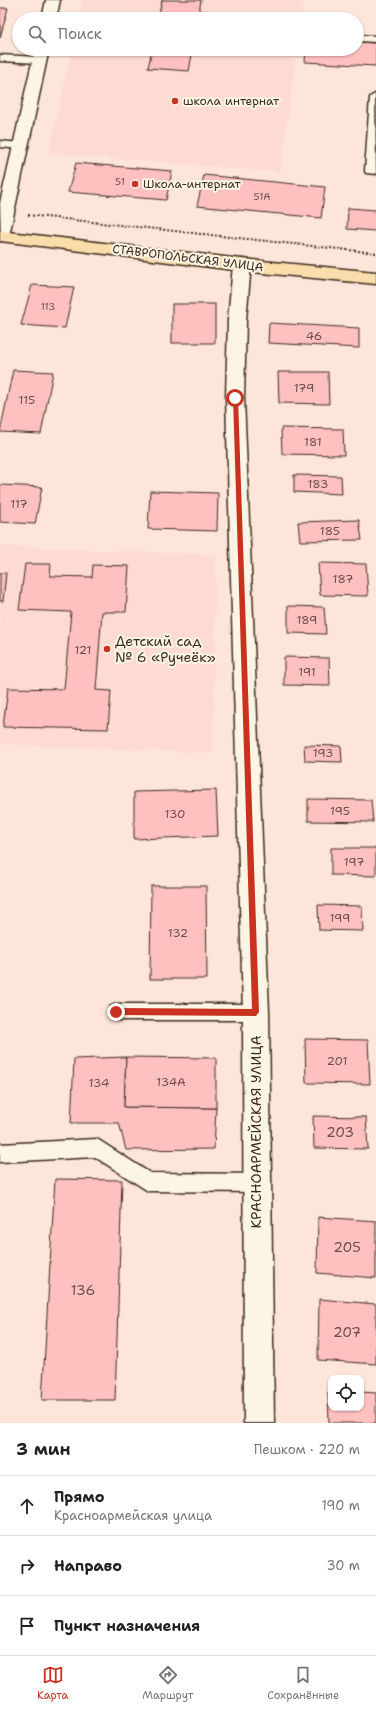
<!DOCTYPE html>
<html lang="ru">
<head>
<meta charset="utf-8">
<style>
	body { margin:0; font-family:"Shantell Sans",sans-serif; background:#f6f6f6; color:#202124 }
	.controls { position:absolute; right:12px; bottom:12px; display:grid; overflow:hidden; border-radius:8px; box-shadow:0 1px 3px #0004 }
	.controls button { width:36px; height:36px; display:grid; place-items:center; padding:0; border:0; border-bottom:1px solid #e0e0e0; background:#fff; color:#202124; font:20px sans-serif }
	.stop { position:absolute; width:12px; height:12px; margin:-9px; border:3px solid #c8321e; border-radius:50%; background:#fff }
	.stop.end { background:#c8321e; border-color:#fff; box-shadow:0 1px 4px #0008 }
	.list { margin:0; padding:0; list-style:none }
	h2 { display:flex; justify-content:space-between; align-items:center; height:52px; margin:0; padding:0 16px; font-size:17px }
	h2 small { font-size:13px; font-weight:400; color:#757577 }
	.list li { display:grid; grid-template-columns:26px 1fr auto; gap:12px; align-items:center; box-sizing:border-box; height:60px; padding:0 16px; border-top:1px solid #e0e0e0 }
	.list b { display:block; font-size:15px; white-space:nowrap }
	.list p { margin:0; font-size:13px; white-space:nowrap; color:#757577 }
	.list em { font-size:13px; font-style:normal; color:#757577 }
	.icon { flex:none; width:22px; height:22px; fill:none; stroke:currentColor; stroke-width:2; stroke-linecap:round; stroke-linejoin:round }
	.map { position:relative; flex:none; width:376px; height:1423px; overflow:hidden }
	.search { position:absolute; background:#fff; box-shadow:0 1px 3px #0004; left:12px; right:12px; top:12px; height:44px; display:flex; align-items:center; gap:10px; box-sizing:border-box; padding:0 14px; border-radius:22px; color:#757577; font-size:15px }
	.sheet { height:232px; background:#fff }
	nav { display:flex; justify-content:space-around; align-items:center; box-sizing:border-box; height:56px; border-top:1px solid #e0e0e0; background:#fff; font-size:11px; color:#757577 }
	nav a { display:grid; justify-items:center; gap:2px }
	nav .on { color:#c8321e }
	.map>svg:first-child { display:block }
	.built { fill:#fddad2 }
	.building { fill:#fec1bf; stroke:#3b2a1e }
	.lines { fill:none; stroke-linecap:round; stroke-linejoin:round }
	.service-casing { stroke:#3b2a1e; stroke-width:3 }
	.minor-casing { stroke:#3b2a1e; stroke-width:3 }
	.tertiary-casing { stroke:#3b2a1e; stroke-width:3 }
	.primary-casing { stroke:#3b2a1e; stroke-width:3 }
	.path { stroke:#3b2a1e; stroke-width:2; stroke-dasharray:2 2; stroke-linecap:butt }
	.service { fill:#fcf5e5; fill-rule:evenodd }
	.minor { fill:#fcf5e5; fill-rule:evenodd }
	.tertiary { fill:#fcf5e5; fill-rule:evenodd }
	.primary { fill:#f9deab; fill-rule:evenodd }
	.route { fill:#c8321e }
	.poi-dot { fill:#c8321e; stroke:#fcf5e5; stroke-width:1.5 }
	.labels { text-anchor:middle; stroke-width:4; stroke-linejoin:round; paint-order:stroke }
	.far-number-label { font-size:10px; fill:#6c5046 }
	.far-poi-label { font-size:12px; fill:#3b2a1e; stroke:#fcf5e5; text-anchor:start }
	.far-street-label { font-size:12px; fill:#3b2a1e; stroke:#fcf5e5 }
	.number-label { font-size:12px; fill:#6c5046 }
	.poi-label { font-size:14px; fill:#3b2a1e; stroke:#fcf5e5; text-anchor:start }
	.street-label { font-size:14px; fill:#3b2a1e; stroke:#fcf5e5 }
	.near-number-label { font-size:14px; fill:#6c5046 }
</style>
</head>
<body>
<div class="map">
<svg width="376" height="1423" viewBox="0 0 376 1423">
	<rect width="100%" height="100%" fill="#fde5da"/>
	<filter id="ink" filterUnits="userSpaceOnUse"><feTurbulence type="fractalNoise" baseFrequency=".025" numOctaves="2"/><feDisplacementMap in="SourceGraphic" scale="8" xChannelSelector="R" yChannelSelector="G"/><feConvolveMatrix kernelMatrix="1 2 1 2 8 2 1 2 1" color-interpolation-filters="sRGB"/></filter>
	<g filter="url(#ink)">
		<g class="built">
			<path d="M83 0H304L301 19H79Z"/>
			<path d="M72 49H297L280 172 49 153Z"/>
			<path d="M0 546 216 555 213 753 0 744Z"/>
		</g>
		<g class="building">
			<path d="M162 0H201L198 19H158Z"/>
			<path d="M0 8H8L0 38Z"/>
			<path d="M357 42 376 43V66L305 62 306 49H357Z"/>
			<path d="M152 49H193L189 71 148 68Z"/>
			<path d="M76 163 172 171 166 200 68 192Z"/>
			<path d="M204 175 325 187 321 218 197 206Z"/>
			<path d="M348 208 376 210V231L347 229Z"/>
			<path d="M32 285 74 287 65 328 21 325Z"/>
			<rect x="172" y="304" width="43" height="39"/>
			<path d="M269 323 359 328V348L268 343Z"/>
			<path d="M13 370 53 372 41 434 0 432Z"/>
			<path d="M278 372H328L329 404 279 403Z"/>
			<path d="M281 428 343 429 344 455 282 454Z"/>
			<path d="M294 475 341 476 342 494 294 492Z"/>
			<path d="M0 485 42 487 35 524 0 522Z"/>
			<path d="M150 491 218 493 217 531 148 529Z"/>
			<path d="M359 520 362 540 300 541 298 522Z"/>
			<path d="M318 563 366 564 368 596 320 595Z"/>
			<path d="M25 564H51L50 576 92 577 93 565 129 566 126 612H102L96 690 111 691 108 729 3 727 8 688 64 689 71 612 19 610Z"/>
			<path d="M0 573H6L3 601H0Z"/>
			<path d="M288 606 324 607 326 634 288 633Z"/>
			<path d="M284 657 329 658 330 686 284 685Z"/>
			<path d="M304 745 341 746 342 762 305 761Z"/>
			<path d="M216 790 218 836 134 839V792Z"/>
			<path d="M308 799 371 800 373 822 308 821Z"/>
			<path d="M331 848H376V876L331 875Z"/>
			<path d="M151 886H206L207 979H150Z"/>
			<path d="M318 905 362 906 363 931 319 930Z"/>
			<path d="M305 1039 368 1040 370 1084 306 1083Z"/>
			<path d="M126 1057 124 1107 216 1108 214 1149 126 1150 119 1123H71L74 1059Z"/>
			<path d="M126 1057 216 1058V1108L124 1107Z"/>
			<path d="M313 1116 366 1117 368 1149 314 1148Z"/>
			<path d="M55 1179 122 1180 115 1400H42Z"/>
			<path d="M318 1217 376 1221V1278L317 1273Z"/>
			<path d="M319 1299 376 1304V1364L318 1360Z"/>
			<path d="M328 1392H331V1408H361V1392L376 1393V1423H329Z"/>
		</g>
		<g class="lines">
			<defs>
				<g id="service">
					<path d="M357 35 376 36V42L357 41Z"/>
					<path d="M0 55 39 57 44 60 39 63 0 61Z"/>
					<path d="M375 94 376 174 366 173 365 171 370 97Z"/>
					<path d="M0 141 20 143 25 146 20 149 0 147Z"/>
					<path d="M116 1004H256L262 1007 264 1012 262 1017 256 1020H116L110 1017 108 1012 110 1007Z"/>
					<path d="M97 1139 150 1173 257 1174 263 1177 266 1183 263 1189 257 1192 148 1191 95 1157 0 1162V1144Z"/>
				</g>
				<path id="minor" d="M242 259 248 261 251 265 246 320 244 398 269 1012 274 1423H244L243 1012 226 398 228 320 233 265 236 261Z"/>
				<g id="tertiary">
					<path d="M46 0H60L56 19H42Z"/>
					<path d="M35 49H49L9 236 7 240 1 241 0 203Z"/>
				</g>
				<path id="primary" d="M0 231 242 259 376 272V284L242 271 0 241Z"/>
			</defs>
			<use href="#service" class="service-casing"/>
			<use href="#minor" class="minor-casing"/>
			<use href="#tertiary" class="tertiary-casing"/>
			<use href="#primary" class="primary-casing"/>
			<path class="path" d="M28 215 376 253"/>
			<use href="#service" class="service"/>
			<use href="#minor" class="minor"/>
			<use href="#tertiary" class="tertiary"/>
			<use href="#primary" class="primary"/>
		</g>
	</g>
	<path class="route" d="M233 397 238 398 259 1012 256 1016 116 1015 112 1012 116 1008 252 1009Z"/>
	<g class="poi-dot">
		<circle cx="175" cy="101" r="4"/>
		<circle cx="135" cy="184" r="4"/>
		<circle cx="107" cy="649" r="4"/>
	</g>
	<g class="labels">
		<g class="far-number-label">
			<text x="120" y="185">51</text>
			<text x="262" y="200">51А</text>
			<text x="48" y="310">113</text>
		</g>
		<g class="far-poi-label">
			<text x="183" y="105">школа интернат</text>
			<text x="143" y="188">Школа-интернат</text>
		</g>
		<g class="far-street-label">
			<text transform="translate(188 258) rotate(7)" y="4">СТАВРОПОЛЬСКАЯ УЛИЦА</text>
		</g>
		<g class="number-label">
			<text x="314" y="340">46</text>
			<text x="304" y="392">179</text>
			<text x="27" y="404">115</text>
			<text x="313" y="446">181</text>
			<text x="318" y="488">183</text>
			<text x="19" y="508">117</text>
			<text x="330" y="535">185</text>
			<text x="343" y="583">187</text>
			<text x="307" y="624">189</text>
			<text x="83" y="654">121</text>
			<text x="307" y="676">191</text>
			<text x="323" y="757">193</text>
			<text x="340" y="815">195</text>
			<text x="175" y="818">130</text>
			<text x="354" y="866">197</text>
			<text x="340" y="922">199</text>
			<text x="178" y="937">132</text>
			<text x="337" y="1065">201</text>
			<text x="171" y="1086">134А</text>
			<text x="99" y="1087">134</text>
		</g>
		<g class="poi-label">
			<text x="115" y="646">Детский сад<tspan x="115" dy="16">№ 6 «Ручеёк»</tspan></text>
		</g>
		<g class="street-label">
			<text transform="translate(256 1132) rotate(-90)" y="5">КРАСНОАРМЕЙСКАЯ УЛИЦА</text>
		</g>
		<g class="near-number-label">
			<text x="340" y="1137">203</text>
			<text x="347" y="1252">205</text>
			<text x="83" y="1295">136</text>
			<text x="347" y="1337">207</text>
		</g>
	</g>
</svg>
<div class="controls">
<button><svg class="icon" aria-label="locate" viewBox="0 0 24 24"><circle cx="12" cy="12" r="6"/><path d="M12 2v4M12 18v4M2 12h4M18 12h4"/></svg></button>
</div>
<div class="stop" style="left:235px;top:398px"></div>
<div class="stop end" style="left:116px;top:1012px"></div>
<div class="search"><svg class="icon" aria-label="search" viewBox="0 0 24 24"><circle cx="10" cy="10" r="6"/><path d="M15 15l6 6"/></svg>Поиск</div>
</div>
<section class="sheet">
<h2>3 мин<small>Пешком · 220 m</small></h2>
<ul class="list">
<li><svg class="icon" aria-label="ahead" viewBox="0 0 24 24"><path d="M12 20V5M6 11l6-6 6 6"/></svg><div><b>Прямо</b><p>Красноармейская улица</p></div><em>190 m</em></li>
<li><svg class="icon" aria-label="right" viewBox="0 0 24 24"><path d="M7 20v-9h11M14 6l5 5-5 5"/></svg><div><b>Направо</b></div><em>30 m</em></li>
<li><svg class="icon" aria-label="arrive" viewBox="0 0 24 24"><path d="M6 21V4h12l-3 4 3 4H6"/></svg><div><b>Пункт назначения</b></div></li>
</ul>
</section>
<nav>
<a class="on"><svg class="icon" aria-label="map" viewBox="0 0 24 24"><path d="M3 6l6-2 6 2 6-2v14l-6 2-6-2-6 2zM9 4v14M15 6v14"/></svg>Карта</a>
<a><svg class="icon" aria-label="directions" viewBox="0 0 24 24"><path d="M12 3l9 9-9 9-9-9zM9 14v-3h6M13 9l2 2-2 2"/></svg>Маршрут</a>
<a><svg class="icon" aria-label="saved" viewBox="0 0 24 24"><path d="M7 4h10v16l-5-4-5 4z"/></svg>Сохранённые</a>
</nav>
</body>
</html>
